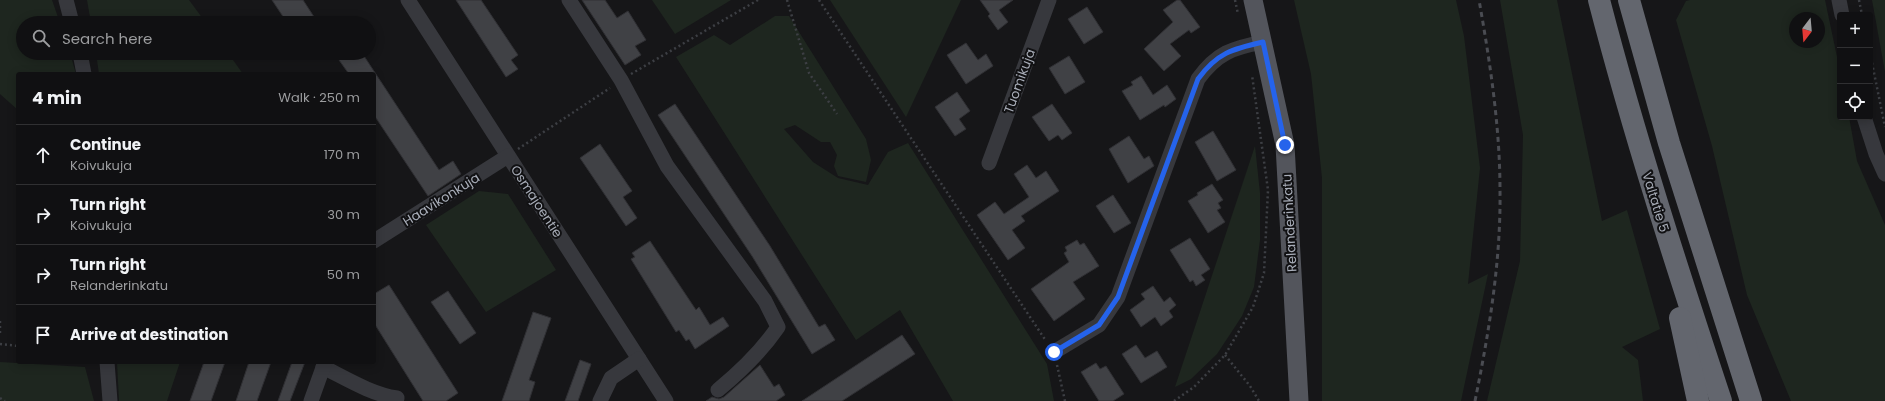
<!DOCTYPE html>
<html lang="en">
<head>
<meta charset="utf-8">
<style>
	body { margin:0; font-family:Poppins,sans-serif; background:#19191b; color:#f1f3f6 }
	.controls { position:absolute; right:12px; top:12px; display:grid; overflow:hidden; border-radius:4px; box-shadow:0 2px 10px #0003 }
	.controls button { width:36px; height:36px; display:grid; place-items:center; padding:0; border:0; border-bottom:1px solid #303032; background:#101012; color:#f1f3f6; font:20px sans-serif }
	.compass { position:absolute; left:1789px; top:12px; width:36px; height:36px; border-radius:50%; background:#101012; box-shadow:0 2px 10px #0003; rotate:196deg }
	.stop { position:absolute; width:12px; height:12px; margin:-9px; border:3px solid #2563eb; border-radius:50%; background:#fff }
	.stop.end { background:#2563eb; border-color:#fff; box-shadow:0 1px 4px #0008 }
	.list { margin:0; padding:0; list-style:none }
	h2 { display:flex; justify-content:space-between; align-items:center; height:52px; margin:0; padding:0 16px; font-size:17px }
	h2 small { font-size:13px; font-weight:400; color:#9c9d9f }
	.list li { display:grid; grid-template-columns:26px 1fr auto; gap:12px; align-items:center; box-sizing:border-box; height:60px; padding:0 16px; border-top:1px solid #303032 }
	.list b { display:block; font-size:15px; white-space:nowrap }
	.list p { margin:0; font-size:13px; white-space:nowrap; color:#9c9d9f }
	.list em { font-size:13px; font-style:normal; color:#9c9d9f }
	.icon { flex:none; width:22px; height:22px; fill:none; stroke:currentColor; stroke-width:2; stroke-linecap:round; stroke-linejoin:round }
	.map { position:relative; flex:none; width:1885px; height:401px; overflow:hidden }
	.search { position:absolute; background:#101012; box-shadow:0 2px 10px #0003; left:16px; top:16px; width:360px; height:44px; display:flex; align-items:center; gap:10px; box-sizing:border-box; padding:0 14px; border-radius:22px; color:#9c9d9f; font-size:15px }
	.panel { position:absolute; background:#101012; box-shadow:0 2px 10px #0003; left:16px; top:72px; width:360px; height:292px; border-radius:4px }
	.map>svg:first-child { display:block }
	.green { fill:#1e261f; fill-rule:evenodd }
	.building { fill:#404145; stroke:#303034 }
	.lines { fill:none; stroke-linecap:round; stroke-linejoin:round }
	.path { stroke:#3d3f44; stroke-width:2.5; stroke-dasharray:2 3; stroke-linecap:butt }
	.minor { stroke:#37383d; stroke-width:15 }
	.major { stroke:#53555c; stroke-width:19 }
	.highway { stroke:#63666e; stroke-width:22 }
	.rail { stroke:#4a4c52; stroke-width:3; stroke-dasharray:5 4; stroke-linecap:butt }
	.route { stroke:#2563eb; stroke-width:5 }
	.labels { text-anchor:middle; stroke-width:4; stroke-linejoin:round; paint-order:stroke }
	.street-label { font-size:13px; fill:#a8adb8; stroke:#111113 }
</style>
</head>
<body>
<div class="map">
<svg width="1885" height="401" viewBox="0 0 1885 401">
	<rect width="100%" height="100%" fill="#161618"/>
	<g class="green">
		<path d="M0 0H52L60 23H23V53H70L76 74H18V110L0 94Z"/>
		<path d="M87 0H189L206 23H91Z"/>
		<path d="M652 0H731L675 34Z"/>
		<path d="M830 0H961L906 117Z"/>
		<path d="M1294 0H1456L1464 36 1480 168 1468 284 1488 274 1461 401H1322V178L1311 74Z"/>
		<path d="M1500 0H1557L1602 221 1627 210 1660 329 1622 347 1638 360 1643 401H1487L1520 261 1523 135Z"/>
		<path d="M1690 0H1825L1840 71V117H1849L1857 161 1885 225V401H1791L1747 295 1712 146 1676 20 1686 1ZM1795 18H1819V42H1795Z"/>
		<path d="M1872 0H1885V72Z"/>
		<path d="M775 16H789L866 139 871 160 866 182 838 176 834 166 837 155 830 142H821L795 125 784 129 813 162 838 178 868 185 888 152 908 143 1047 364 1054 401H953L900 310 856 340 676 57 714 35 730 45Z"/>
		<path d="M96 53H228L243 74H99Z"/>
		<path d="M1255 146 1260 193V240L1254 287 1242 316 1217 354 1191 379 1175 387Z"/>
		<path d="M479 191 508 194 556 270 486 312 426 225Z"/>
		<path d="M0 362 85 367 94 401H0Z"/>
		<path d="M117 362H180L167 401H119Z"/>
	</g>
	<g class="building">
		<path d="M272 0H303L318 23H291L289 20 286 21Z"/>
		<path d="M456 0H481L518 55 511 60 518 69 506 77Z"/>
		<path d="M582 0H605L617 18 628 11 646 40 635 46 641 55 625 65Z"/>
		<path d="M980 0H1013L999 10 1008 22 998 30 988 16 990 14Z"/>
		<path d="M1177 0H1180L1200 27 1191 33 1189 30 1170 44 1181 56 1164 71 1144 49 1173 22 1163 10Z"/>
		<path d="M1087 7 1103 32 1084 44 1068 19Z"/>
		<path d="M966 43 978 60 986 54 993 66 966 84 947 55Z"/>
		<path d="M334 53H362L439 170 453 161 461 174 428 196 374 115V74H349Z"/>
		<path d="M1069 56 1085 82 1065 94 1049 68Z"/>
		<path d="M1141 76 1153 95 1167 85 1176 99 1165 107 1164 105 1140 120 1122 91 1133 85 1131 82Z"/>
		<path d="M957 92 970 111 959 119 966 129 955 136 935 107Z"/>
		<path d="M675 104 770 246 819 327 825 324 835 340 812 354 752 256 658 115Z"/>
		<path d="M1052 104 1072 133 1062 140 1058 135 1049 141 1032 117Z"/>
		<path d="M1213 131 1236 170 1217 181 1195 142Z"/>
		<path d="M1129 136 1144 159 1149 156 1154 166 1128 183 1109 149Z"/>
		<path d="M600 144 632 191 623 197 637 218 626 226 580 158Z"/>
		<path d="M1027 165 1036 178 1046 171 1059 191 1021 216 1025 221 1012 230 1025 248 1008 260 977 215 995 202 1004 214 1029 197 1014 174Z"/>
		<path d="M1212 184 1223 200 1218 203 1221 208 1217 210 1225 222 1208 233 1188 201 1198 195 1197 193Z"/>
		<path d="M1113 195 1131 223 1114 233 1096 206Z"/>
		<path d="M1190 238 1210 269 1201 275 1205 280 1196 286 1193 280 1190 282 1170 250Z"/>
		<path d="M1077 240 1080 245 1084 243 1099 266 1073 282 1085 299 1054 321 1031 289 1069 262 1064 253 1067 251 1065 247Z"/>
		<path d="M650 241 696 310 699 307 710 325 723 317 729 326 695 349 689 339 686 341 679 330 676 332 631 259 635 257 632 253Z"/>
		<path d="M389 285 458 393 446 401H423L374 323V294Z"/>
		<path d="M1153 286 1164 302 1170 297 1176 305 1169 311 1173 317 1161 326 1155 317 1141 327 1130 310 1145 299 1141 294Z"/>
		<path d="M448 291 476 333 460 344 431 302Z"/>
		<path d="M533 312 551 318 529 380 535 382 529 401H502Z"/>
		<path d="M902 335 915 354 842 401H802Z"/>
		<path d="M1136 345 1145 358 1157 351 1167 367 1141 383 1122 354Z"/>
		<path d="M580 360 591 364 578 401H565Z"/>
		<path d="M204 362H225L211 401H190Z"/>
		<path d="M249 362H271L257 401H236Z"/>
		<path d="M292 362H305L290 401H278Z"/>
		<path d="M1096 363 1100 369 1106 366 1124 394 1113 401H1099L1081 372Z"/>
		<path d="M760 365 774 387 779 384 785 395 776 401H706L712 397 719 399 724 397Z"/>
	</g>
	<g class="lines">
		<g class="path">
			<path d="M787 0 809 73 837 114"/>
			<path d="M819 0 1046 341"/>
			<path d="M1235 0 1238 14"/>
			<path d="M1859 0 1862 15"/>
			<path d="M1870 53 1885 127"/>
			<path d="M631 74 758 0"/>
			<path d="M518 149 610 88"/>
			<path d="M0 321V336"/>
			<path d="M0 344 18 346"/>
			<path d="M1225 355 1250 386 1259 401"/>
			<path d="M1057 365 1065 401"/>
			<path d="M0 398 5 401"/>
			<path d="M1174 401 1194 387 1225 355 1253 307 1264 273 1268 190 1252 75"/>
		</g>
		<g class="minor">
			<path d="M66 0 72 23"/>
			<path d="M408 0 666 401"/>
			<path d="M569 0 621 80 667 166 765 301 778 327C761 352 741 371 718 390"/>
			<path d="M1839 0 1842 15"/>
			<path d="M80 53 84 74"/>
			<path d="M1864 117 1876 154 1885 174"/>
			<path d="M989 163 1049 0"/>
			<path d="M374 241 508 156"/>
			<path d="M1054 352 1099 325 1118 297 1198 79C1217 53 1232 48 1263 42"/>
			<path d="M107 362 110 401"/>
			<path d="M323 367C347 379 371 394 397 398"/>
			<path d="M311 401 325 362"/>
			<path d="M600 401 611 378 639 359"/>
		</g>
		<path class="major" d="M1253 0 1285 145 1299 401"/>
		<g class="highway">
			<path d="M1599 0C1634 135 1677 268 1721 401"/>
			<path d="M1629 0 1669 143 1751 401"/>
			<path d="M1680 318 1698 401"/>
		</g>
		<path class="rail" d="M1475 401C1489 332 1501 261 1500 190 1500 127 1490 62 1479 0"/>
	</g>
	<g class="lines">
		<path class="route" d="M1054 352 1099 325 1118 297 1198 79C1217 53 1232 49 1263 42L1285 145"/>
	</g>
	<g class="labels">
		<g class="street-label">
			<text transform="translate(1019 81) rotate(-70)" y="5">Tuomikuja</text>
			<text transform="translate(441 199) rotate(-32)" y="5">Haavikonkuja</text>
			<text transform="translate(537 201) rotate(57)" y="5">Osmajoentie</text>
			<text transform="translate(1656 202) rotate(73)" y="5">Valtatie 5</text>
			<text transform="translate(1289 223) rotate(-93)" y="5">Relanderinkatu</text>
		</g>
	</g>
</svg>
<div class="controls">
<button>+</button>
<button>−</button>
<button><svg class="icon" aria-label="locate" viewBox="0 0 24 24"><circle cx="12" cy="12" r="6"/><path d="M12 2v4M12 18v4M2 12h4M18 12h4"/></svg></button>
</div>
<svg class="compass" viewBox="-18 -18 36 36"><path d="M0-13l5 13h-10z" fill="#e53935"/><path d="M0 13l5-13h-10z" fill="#9c9d9f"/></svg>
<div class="stop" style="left:1054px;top:352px"></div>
<div class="stop end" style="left:1285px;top:145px"></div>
<div class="search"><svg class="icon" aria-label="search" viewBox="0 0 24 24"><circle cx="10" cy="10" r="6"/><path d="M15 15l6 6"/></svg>Search here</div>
<section class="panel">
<h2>4 min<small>Walk · 250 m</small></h2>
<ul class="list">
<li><svg class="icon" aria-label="ahead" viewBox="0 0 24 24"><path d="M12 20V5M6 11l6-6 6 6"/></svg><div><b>Continue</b><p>Koivukuja</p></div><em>170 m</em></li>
<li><svg class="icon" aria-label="right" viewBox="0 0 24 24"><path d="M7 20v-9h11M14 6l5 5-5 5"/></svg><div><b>Turn right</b><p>Koivukuja</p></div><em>30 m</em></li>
<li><svg class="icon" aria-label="right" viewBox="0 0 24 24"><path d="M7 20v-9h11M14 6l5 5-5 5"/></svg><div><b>Turn right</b><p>Relanderinkatu</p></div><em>50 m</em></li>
<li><svg class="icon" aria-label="arrive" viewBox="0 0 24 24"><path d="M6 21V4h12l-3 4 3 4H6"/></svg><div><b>Arrive at destination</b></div></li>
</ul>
</section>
</div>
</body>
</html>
